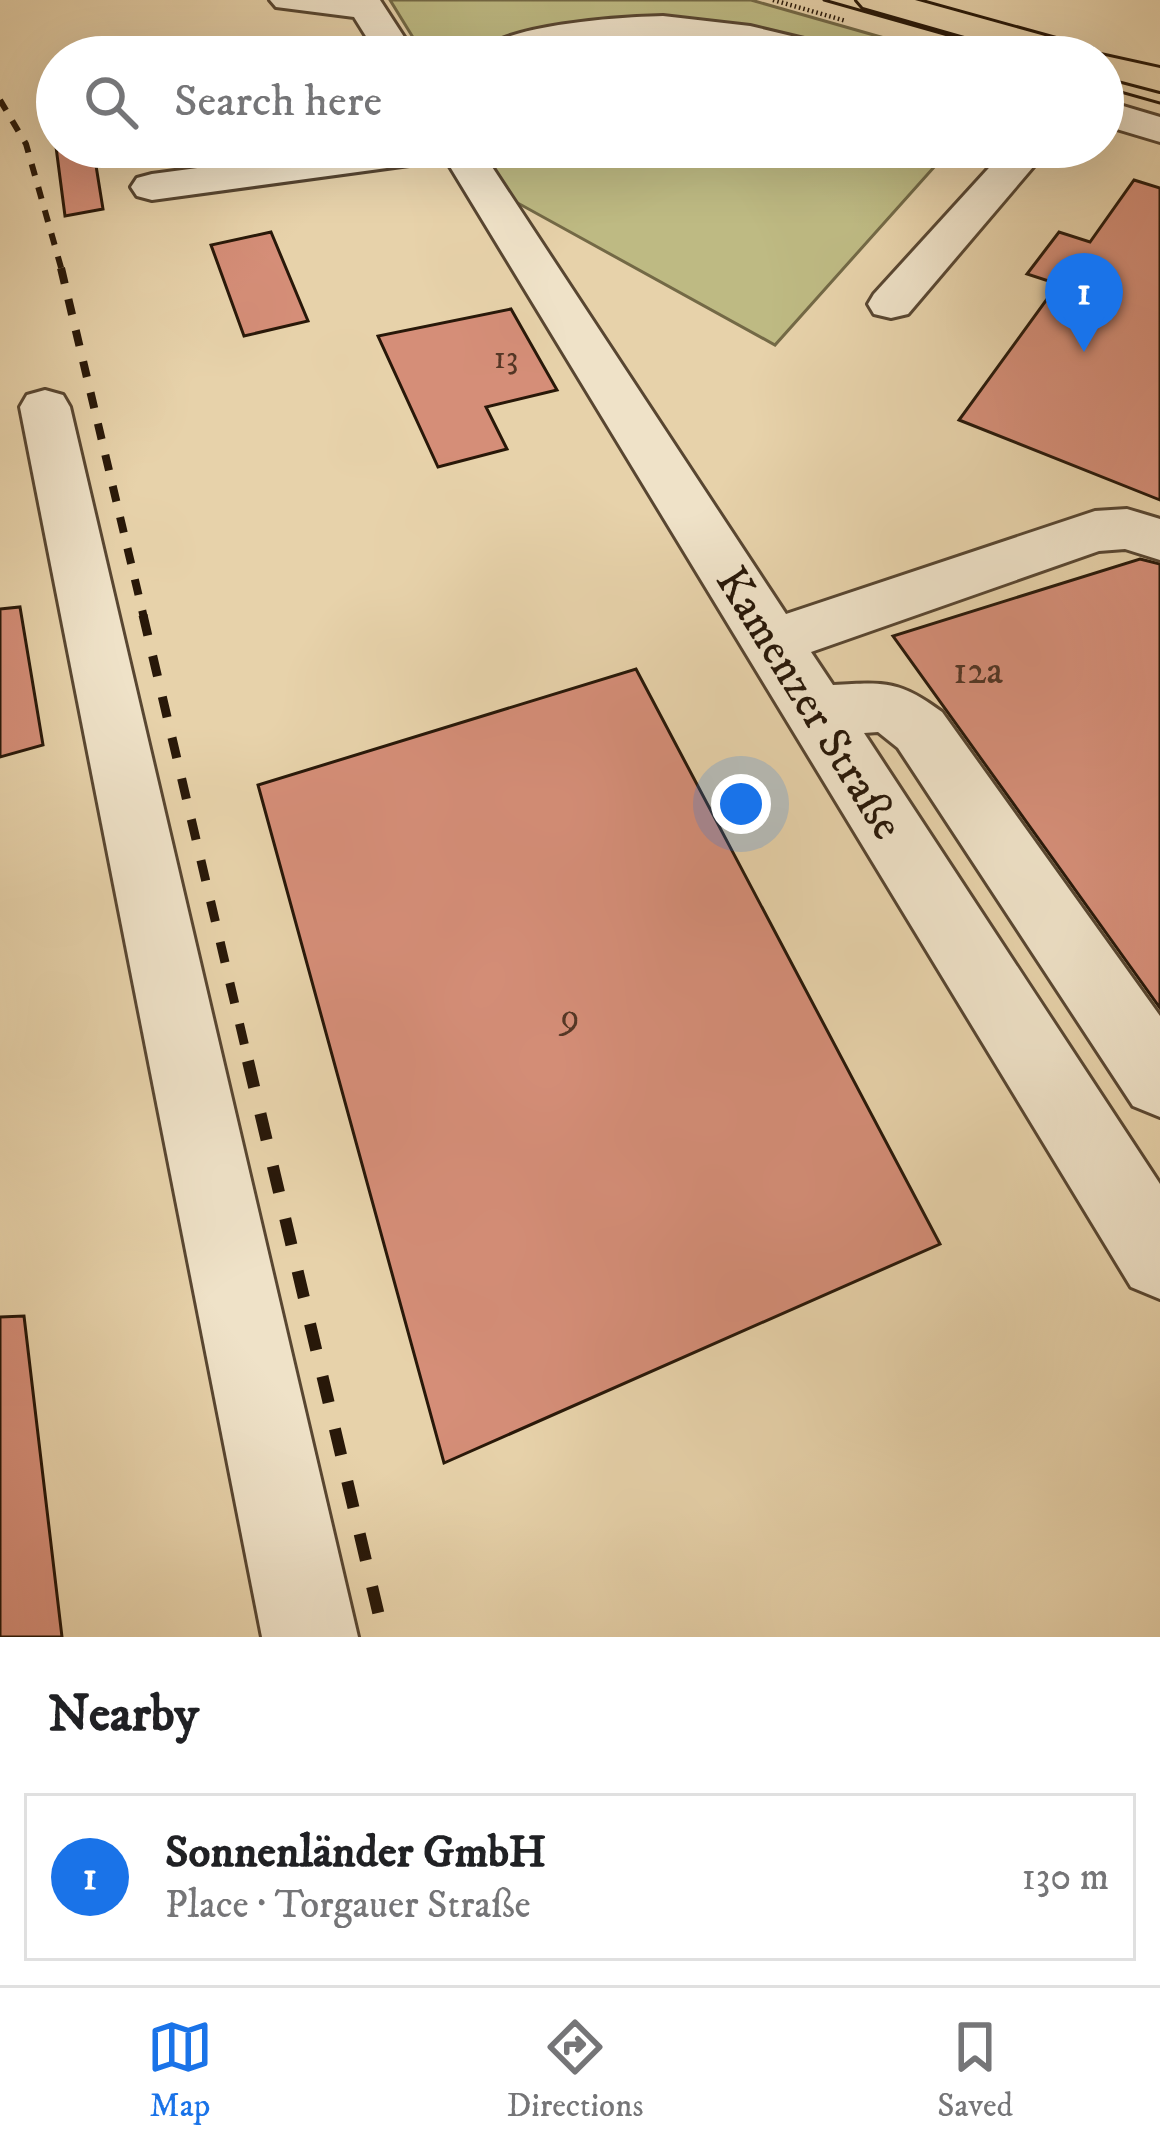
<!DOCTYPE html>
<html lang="en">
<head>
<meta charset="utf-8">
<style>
	body { margin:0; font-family:"IM FELL DW Pica",serif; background:#f2f2f2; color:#202124 }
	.you { position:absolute; left:741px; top:804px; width:42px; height:42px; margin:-30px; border:9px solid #fff; border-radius:50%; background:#1a73e8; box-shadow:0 0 0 18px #1a73e833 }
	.badge { display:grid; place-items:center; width:78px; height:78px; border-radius:50%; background:#1a73e8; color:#fff; font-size:39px; font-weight:700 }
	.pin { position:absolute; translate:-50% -99px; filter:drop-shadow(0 3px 6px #0008) }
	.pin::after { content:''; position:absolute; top:63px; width:42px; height:36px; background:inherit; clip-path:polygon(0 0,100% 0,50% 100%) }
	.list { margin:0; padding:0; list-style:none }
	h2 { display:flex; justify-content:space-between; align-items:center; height:156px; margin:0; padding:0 48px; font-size:51px }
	h2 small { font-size:39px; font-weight:400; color:#757577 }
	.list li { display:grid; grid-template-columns:78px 1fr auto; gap:36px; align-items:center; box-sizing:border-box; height:168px; margin:0 24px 24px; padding:0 24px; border:3px solid #e0e0e0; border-radius:0px }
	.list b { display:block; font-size:45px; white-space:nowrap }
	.list p { margin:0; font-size:39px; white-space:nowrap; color:#757577 }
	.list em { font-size:39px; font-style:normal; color:#757577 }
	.icon { flex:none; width:66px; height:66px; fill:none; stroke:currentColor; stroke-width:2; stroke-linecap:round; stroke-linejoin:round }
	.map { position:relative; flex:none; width:1160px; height:1637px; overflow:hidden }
	.search { position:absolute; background:#fff; box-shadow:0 12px 48px #0002; left:36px; right:36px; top:36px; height:132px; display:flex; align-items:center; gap:30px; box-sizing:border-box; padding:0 42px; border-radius:66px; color:#757577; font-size:45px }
	.sheet { height:348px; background:#fff }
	nav { display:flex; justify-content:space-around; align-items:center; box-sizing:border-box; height:168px; border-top:3px solid #e0e0e0; background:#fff; font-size:33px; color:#757577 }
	nav a { display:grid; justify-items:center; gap:6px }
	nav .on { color:#1a73e8 }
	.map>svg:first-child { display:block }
	.green { fill:#beba83; stroke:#736946; stroke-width:3 }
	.building { fill:#d58e78; stroke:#281809; stroke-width:3 }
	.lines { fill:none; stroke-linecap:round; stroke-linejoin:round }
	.minor-casing { stroke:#584631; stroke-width:6 }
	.major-casing { stroke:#281809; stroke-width:6 }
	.path { stroke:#281809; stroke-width:4.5; stroke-dasharray:1.5 3; stroke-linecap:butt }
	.minor { fill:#efe2c8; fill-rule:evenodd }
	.major { fill:#e7d2aa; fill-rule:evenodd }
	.tram { stroke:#281809; stroke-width:3 }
	.rail-far3 { stroke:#281809; stroke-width:6; stroke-dasharray:12 12; stroke-linecap:butt }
	.rail-far2 { stroke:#281809; stroke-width:8; stroke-dasharray:16 16; stroke-linecap:butt }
	.rail-far1 { stroke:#281809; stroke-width:9; stroke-dasharray:21 21; stroke-linecap:butt }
	.rail { stroke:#281809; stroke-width:12; stroke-dasharray:27 27; stroke-linecap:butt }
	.labels { text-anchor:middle; stroke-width:12; stroke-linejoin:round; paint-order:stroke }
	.far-number-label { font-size:33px; fill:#533625 }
	.number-label { font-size:39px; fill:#533625 }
	.street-label { font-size:45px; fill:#281809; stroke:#efe2c8 }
</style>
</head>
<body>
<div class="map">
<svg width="1160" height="1637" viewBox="0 0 1160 1637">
	<rect width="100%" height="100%" fill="#e7d2aa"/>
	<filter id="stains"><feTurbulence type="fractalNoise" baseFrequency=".00167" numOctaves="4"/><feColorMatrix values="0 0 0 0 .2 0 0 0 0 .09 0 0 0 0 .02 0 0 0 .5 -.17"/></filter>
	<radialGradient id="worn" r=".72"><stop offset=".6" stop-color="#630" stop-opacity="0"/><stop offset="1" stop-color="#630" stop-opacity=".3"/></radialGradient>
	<g class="green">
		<path d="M390 0H751L951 57H425Z"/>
		<path d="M481 147H952L775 345 514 201Z"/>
	</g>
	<g class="building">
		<path d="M56 147H93L103 209 65 216Z"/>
		<path d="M1134 180 1160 188V500L959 420 1058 284 1027 274 1059 232 1090 242Z"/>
		<path d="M271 232 308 321 244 336 211 245Z"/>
		<path d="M511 309 557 390 486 407 507 449 438 467 378 336Z"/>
		<path d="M1140 559 1160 564V1008L893 636Z"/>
		<path d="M20 607 43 745 0 757V609Z"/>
		<path d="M636 669 940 1244 444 1463 258 785Z"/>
		<path d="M24 1316 62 1637H0V1317Z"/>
	</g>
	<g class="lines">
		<defs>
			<g id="minor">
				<path d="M270 0H380L417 57H379L354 17 276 7Z"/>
				<path d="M663 16 750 26 846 49 852 57H790L663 38 576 43 527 57H474C498 24 622 17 663 16Z"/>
				<path d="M1103 100 1160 117V142L1103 125Z"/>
				<path d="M358 147H479L786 614 1095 511 1127 509 1160 519V560L1125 549 1099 551 811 652 833 685C884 682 899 680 942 712L1160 1016V1117L1133 1106 898 748 878 732 864 733 1160 1184V1299L1131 1287 446 160 152 200 137 196 131 187 137 178 152 174Z"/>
				<path d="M1008 147H1050L908 314 891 318 874 314 868 304 874 294Z"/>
				<path d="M45 390 63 395 70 407 358 1637H262L20 407 27 395Z"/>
			</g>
			<path id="major" d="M857 0H915L1092 49 1096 54 1160 68V91L1103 76V57H1038L863 7Z"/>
		</defs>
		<use href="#minor" class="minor-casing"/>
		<use href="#major" class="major-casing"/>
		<path class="path" d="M773 0 846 21"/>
		<use href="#minor" class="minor"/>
		<use href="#major" class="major"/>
		<g class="tram">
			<path d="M824 0 1025 57"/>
			<path d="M1103 87 1160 103"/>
		</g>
		<path class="rail-far3" d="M0 100 26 144 62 271"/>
		<path class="rail-far2" d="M61 268 144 618"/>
		<path class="rail-far1" d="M143 615 249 1064"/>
		<path class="rail" d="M248 1061 384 1637"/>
	</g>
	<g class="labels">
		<g class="far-number-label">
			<text x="506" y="368">13</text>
		</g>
		<g class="number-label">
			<text x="978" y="683">12a</text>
			<text x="570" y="1029">9</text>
		</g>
		<g class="street-label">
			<text transform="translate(811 702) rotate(58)" y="16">Kamenzer Straße</text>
		</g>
	</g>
	<rect width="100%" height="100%" filter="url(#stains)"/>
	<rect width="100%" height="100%" fill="url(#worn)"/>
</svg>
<div class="you"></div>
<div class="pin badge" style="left:1084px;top:352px">1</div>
<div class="search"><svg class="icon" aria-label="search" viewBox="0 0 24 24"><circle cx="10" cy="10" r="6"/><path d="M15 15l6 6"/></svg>Search here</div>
</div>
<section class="sheet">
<h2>Nearby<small></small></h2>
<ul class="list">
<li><span class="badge">1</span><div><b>Sonnenländer GmbH</b><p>Place · Torgauer Straße</p></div><em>130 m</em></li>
</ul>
</section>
<nav>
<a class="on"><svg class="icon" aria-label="map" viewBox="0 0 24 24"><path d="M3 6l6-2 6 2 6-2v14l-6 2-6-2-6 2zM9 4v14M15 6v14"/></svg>Map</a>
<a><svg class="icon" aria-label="directions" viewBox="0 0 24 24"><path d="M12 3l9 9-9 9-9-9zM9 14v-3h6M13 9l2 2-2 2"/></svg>Directions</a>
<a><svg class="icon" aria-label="saved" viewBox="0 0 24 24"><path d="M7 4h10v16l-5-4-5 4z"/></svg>Saved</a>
</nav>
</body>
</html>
